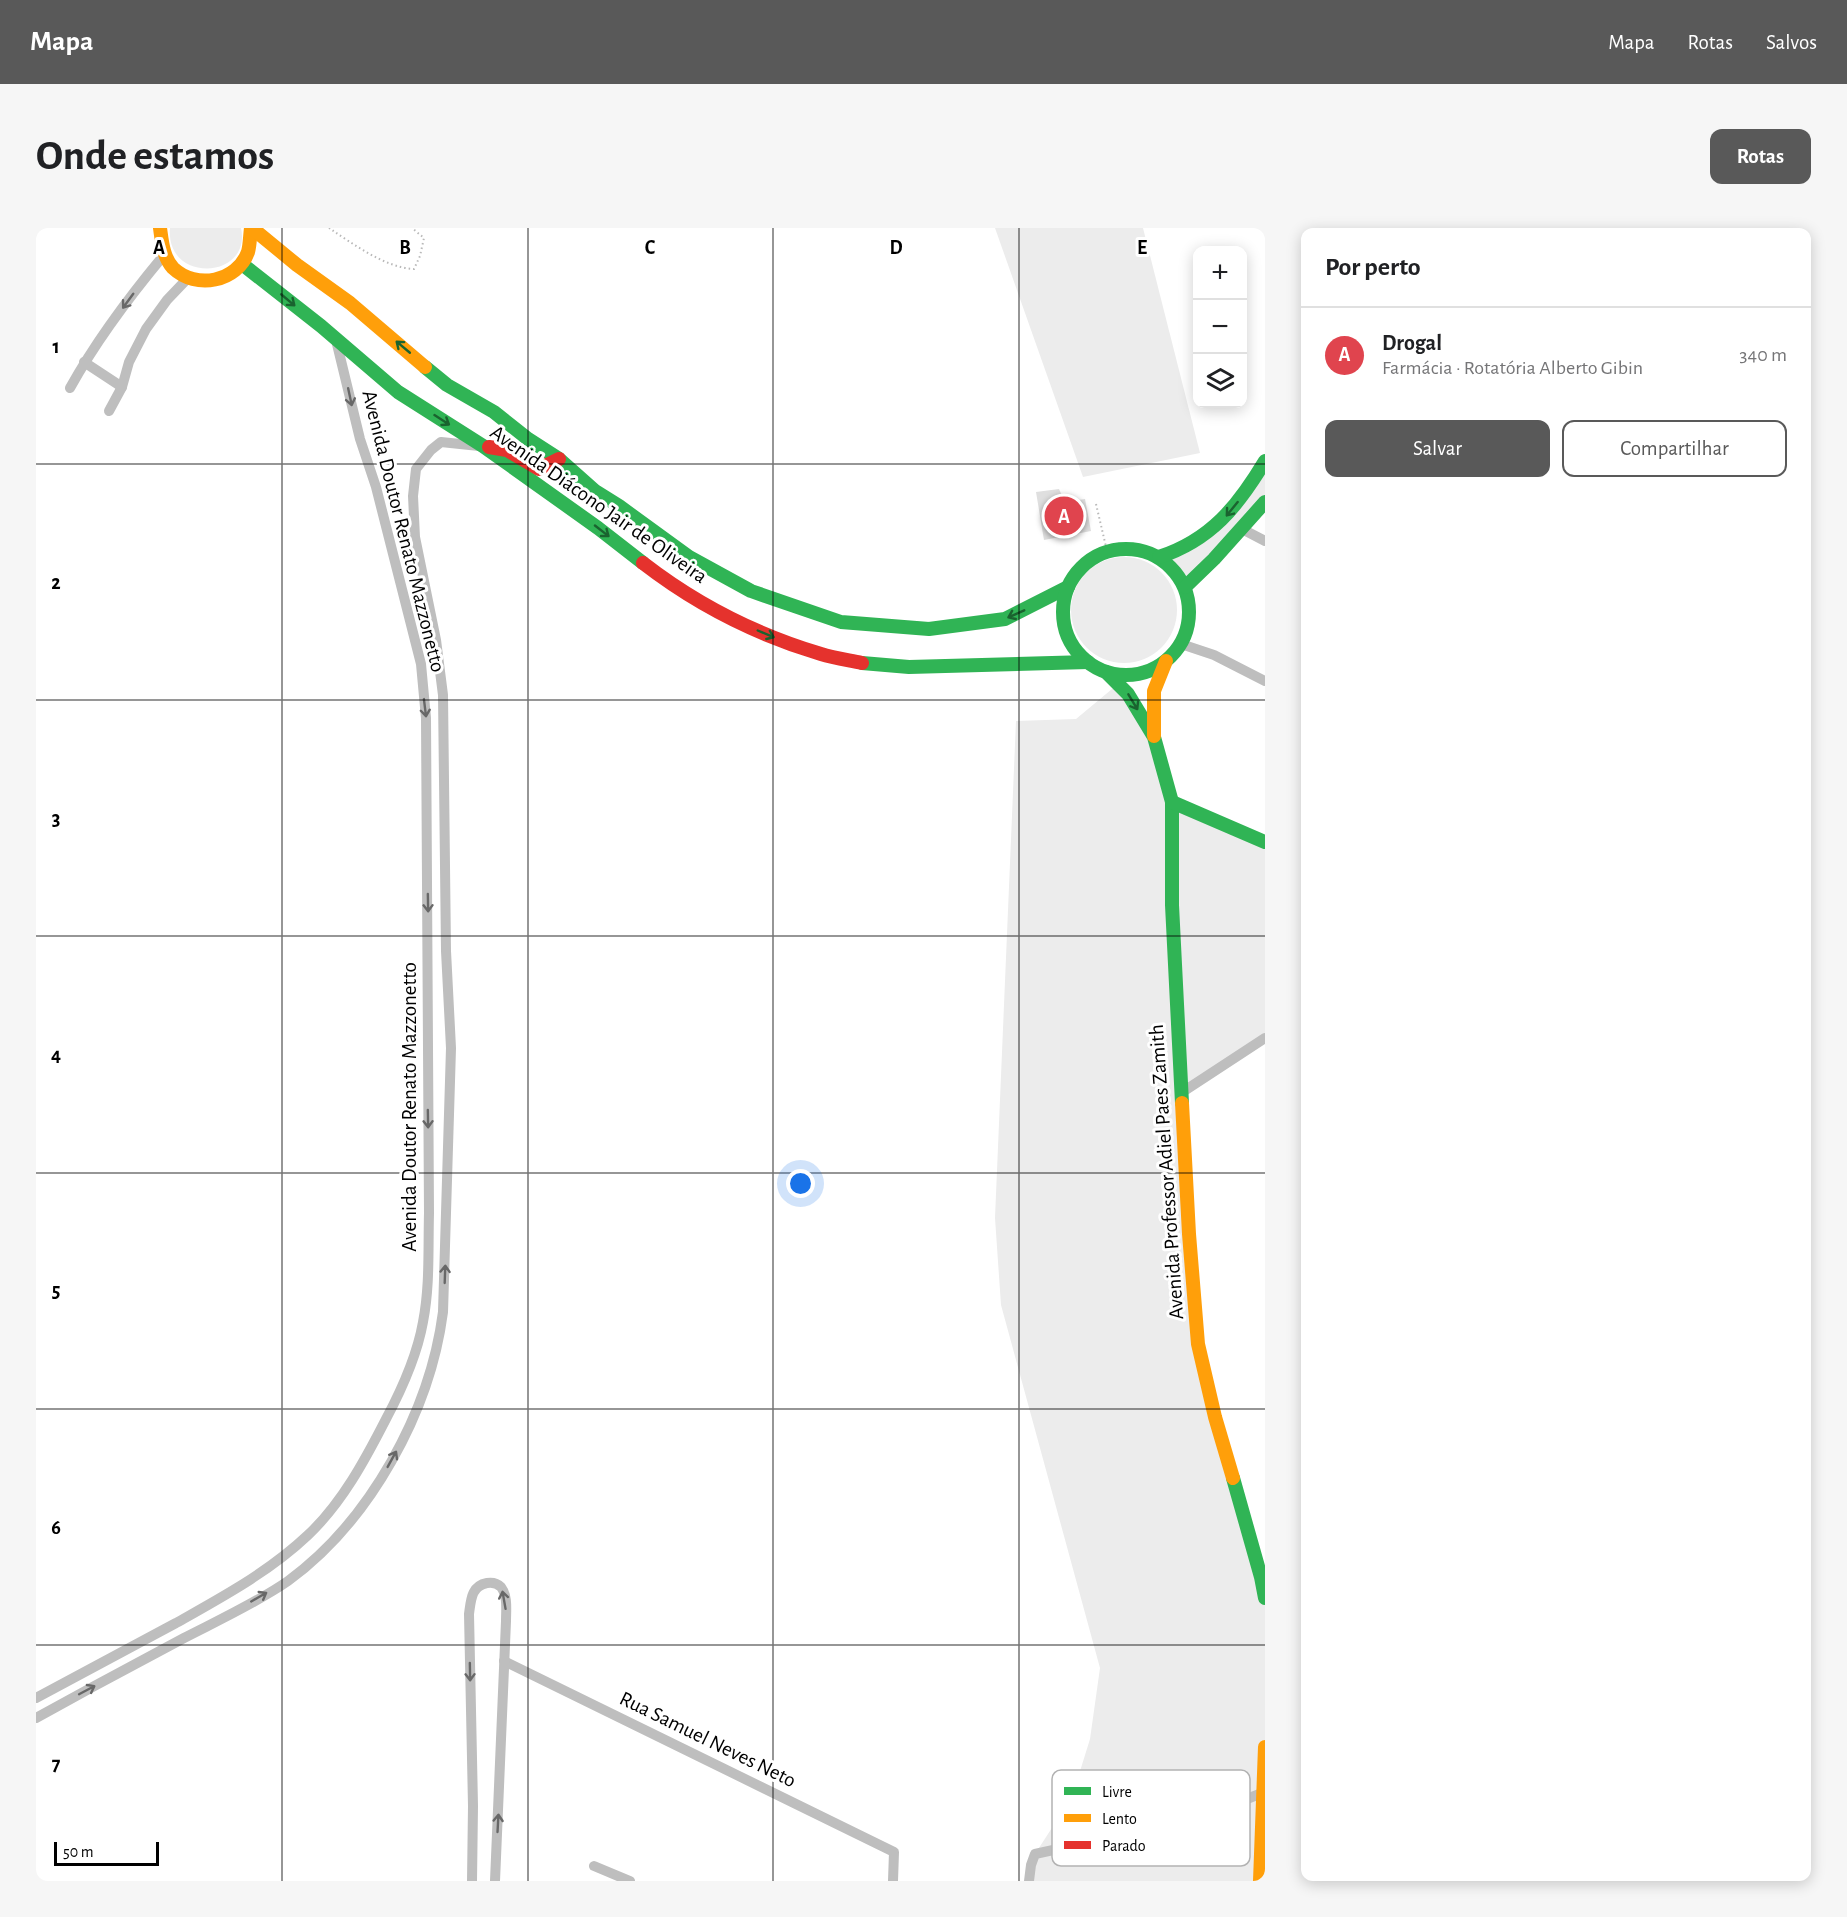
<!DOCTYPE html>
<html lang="pt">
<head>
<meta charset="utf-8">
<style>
	body { margin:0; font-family:"Alegreya Sans",sans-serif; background:#f6f6f6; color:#202124 }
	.controls { position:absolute; right:18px; top:18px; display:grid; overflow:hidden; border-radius:12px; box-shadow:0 3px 15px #0003 }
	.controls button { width:54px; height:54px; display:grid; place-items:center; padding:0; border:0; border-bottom:2px solid #e0e0e0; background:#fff; color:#202124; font:30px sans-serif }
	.scale { position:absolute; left:18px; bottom:15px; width:105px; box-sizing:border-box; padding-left:6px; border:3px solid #000; border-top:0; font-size:16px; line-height:21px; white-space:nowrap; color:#000; -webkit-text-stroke:4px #fff; paint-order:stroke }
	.you { position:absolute; left:765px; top:956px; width:21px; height:21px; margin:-15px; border:4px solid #fff; border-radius:50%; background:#1a73e8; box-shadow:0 0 0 9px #1a73e833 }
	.badge { display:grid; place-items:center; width:39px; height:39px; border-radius:50%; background:#595959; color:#fff; font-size:20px; font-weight:700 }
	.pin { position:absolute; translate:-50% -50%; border:3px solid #fff; box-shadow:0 2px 6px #0006 }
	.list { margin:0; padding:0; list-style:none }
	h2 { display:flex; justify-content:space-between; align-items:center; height:78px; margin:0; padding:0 24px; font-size:26px }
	h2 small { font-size:20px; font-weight:400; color:#757577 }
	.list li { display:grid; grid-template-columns:39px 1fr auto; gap:18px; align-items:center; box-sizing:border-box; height:96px; padding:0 24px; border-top:2px solid #e0e0e0 }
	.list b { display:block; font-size:22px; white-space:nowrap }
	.list p { margin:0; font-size:20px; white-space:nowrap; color:#757577 }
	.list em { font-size:20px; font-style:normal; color:#757577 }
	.actions { display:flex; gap:12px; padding:18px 24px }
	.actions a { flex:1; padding:14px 0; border:2px solid #595959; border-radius:12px; text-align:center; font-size:21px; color:#595959 }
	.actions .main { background:#595959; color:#fff }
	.icon { flex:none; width:33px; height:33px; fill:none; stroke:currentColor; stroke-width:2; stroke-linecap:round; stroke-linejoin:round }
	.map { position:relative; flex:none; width:1229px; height:1653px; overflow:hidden; border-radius:12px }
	header { display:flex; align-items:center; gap:36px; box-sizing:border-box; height:84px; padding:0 30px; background:#595959; color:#fff }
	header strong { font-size:28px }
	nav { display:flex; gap:33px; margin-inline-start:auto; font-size:21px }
	.intro { display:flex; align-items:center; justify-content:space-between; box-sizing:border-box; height:144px; padding:0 36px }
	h1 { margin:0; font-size:42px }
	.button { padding:15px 27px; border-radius:12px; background:#595959; color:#fff; font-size:21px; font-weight:700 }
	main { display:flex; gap:36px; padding:0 36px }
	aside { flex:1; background:#fff; border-radius:12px; box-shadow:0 3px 15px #0003 }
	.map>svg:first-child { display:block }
	.green { fill:#ececec }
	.building { fill:#dfdfdf }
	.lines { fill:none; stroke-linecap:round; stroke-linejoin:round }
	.path { stroke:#b9b9b9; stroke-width:2; stroke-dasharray:1.5 3; stroke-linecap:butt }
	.street { stroke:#bebebe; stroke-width:10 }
	.fast { stroke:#30b455; stroke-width:14 }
	.slow { stroke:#ff9f0a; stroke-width:14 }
	.jam { stroke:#e5322d; stroke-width:14 }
	.oneway { stroke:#1a632f }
	.oneway2 { stroke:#686868 }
	.grid { fill:none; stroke:#000; stroke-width:1.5; stroke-opacity:0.55 }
	.labels { text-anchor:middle; stroke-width:6; stroke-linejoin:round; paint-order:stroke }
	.street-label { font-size:21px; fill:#000; stroke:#fff }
	.key { fill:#fff; stroke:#b2b2b2; stroke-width:1.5 }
	.key-label { font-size:16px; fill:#000 }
	.grid-label { font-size:20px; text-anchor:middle; font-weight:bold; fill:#000; stroke:#fff; stroke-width:6; stroke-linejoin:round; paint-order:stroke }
</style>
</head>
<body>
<header>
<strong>Mapa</strong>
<nav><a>Mapa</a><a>Rotas</a><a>Salvos</a></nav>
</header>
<div class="intro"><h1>Onde estamos</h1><a class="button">Rotas</a></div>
<main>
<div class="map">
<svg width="1229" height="1653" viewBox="0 0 1229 1653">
	<rect width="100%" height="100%" fill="#fff"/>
	<g class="green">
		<path d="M134 0H205C216 52 129 56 134 0Z"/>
		<path d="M959 0H1107L1164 225 1047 249Z"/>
		<path d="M1229 233V274L1149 359 1138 342 1123 329 1191 287Z"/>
		<circle cx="1088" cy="382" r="53"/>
		<path d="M1082 456 1118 509 1136 574 1229 614V810L1145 865 1162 1116 1229 1374V1513L1224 1653H993L999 1626 1036 1569 1054 1511 1064 1440 965 1077 959 990 980 493 1040 491Z"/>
	</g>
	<path class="building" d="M1023 261 1029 274 1049 271 1055 303 1008 312 1000 264Z"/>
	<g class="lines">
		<g class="path">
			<path d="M293 0C317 16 350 40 378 41L384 28 388 10 376 0"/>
			<path d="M1060 276 1071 323"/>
		</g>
		<g class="street">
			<path d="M48 134 86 159"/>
			<path d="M34 160C60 113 93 69 128 27"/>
			<path d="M73 183 86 159 93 134 110 101 131 72 152 50"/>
			<path d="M1206 301 1229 313"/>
			<path d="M1145 416 1178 427 1229 453"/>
			<path d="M1145 865 1229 810"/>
			<path d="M468 1433 858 1624 857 1653"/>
			<path d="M0 1470C47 1445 93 1420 140 1395 186 1369 233 1344 272 1307 306 1275 329 1232 350 1191 366 1161 381 1128 387 1094 394 1058 392 1022 393 985L390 490 385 436 340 259 324 211 300 112"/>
			<path d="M0 1490C49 1463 99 1436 148 1410 181 1393 222 1374 252 1353 334 1293 394 1184 407 1084L415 820 410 723 407 467 400 412 379 309 377 268 380 241 395 222 405 214 443 218"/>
			<path d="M558 1638 594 1653"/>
			<path d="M436 1653 437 1578 433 1386C435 1372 435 1358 451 1355 457 1354 461 1355 465 1359 472 1368 470 1382 470 1393L459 1653"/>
			<path d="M993 1653 995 1637 999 1626 1145 1594 1178 1584 1226 1565"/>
		</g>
		<g class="fast">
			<path d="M206 36 285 98 362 164 447 218 562 300 607 335"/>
			<path d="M389 139 411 157 458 184 492 211 523 231 559 263 583 278 653 329 715 363 805 394 893 401 969 391 1032 359"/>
			<circle cx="1090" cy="384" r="63"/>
			<path d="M1123 329C1175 312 1202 278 1229 233"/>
			<path d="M1149 359 1178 331 1229 274"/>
			<path d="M826 435 873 439 1052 434"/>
			<path d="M1070 444 1092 466 1118 509 1136 574V677L1146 875"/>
			<path d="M1136 574 1229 614"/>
			<path d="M1197 1250 1225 1349 1229 1370"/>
		</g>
		<g class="slow">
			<path d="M124 0C126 14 127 29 137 40 160 62 201 54 212 24 214 17 214 7 215 0"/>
			<path d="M216 0 261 37 314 75 389 139"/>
			<path d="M1118 508V463L1130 433"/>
			<path d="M1146 875 1153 1006 1162 1116 1179 1189 1197 1250"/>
			<path d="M1224 1653 1229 1519"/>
		</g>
		<g class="jam">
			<path d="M453 219 471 222 503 241 523 231"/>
			<path d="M607 335C660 376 721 407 785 426 798 430 812 432 826 435"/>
		</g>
	</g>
	<defs><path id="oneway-shaft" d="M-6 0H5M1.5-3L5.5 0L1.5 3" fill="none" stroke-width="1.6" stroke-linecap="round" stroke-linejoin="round" transform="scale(1.5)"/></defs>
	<g class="oneway">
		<use href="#oneway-shaft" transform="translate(252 72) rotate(40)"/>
		<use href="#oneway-shaft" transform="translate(367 119) rotate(-140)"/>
		<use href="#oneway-shaft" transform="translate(406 192) rotate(33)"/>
		<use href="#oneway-shaft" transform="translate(1196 281) rotate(129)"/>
		<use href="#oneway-shaft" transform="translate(566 303) rotate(38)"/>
		<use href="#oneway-shaft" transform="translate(980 386) rotate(156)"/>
		<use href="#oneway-shaft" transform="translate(730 406) rotate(23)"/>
		<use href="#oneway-shaft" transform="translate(1097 474) rotate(59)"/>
	</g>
	<g class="oneway2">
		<use href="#oneway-shaft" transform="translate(92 73) rotate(126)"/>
		<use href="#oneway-shaft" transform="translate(314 169) rotate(78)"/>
		<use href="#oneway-shaft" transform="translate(389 480) rotate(83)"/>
		<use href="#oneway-shaft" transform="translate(392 675) rotate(89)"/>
		<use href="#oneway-shaft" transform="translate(392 891) rotate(89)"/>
		<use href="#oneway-shaft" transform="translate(409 1046) rotate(-88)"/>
		<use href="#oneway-shaft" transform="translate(356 1231) rotate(-61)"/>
		<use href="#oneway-shaft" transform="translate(223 1369) rotate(-30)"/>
		<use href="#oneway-shaft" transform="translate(468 1372) rotate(-100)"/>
		<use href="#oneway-shaft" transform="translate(434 1444) rotate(89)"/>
		<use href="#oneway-shaft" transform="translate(51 1462) rotate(-28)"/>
		<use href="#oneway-shaft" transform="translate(462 1595) rotate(-87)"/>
	</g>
	<path class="grid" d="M246 0V1653M492 0V1653M737 0V1653M983 0V1653M0 236H1229M0 472H1229M0 708H1229M0 945H1229M0 1181H1229M0 1417H1229"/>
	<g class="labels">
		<g class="street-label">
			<text transform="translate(563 276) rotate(35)" y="7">Avenida Diácono Jair de Oliveira</text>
			<text transform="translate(368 303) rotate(76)" y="7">Avenida Doutor Renato Mazzonetto</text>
			<text transform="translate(373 879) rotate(-90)" y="7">Avenida Doutor Renato Mazzonetto</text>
			<text transform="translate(1130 944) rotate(-94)" y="7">Avenida Professor Adiel Paes Zamith</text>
			<text transform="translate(672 1511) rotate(26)" y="7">Rua Samuel Neves Neto</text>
		</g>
	</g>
	<rect x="1016" y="1542" width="198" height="96" rx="9" class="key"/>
	<rect x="1028" y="1559" width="27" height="8" fill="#30b455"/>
	<rect x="1028" y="1586" width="27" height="8" fill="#ff9f0a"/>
	<rect x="1028" y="1613" width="27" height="8" fill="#e5322d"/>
	<g class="key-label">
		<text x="1066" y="1569">Livre</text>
		<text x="1066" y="1596">Lento</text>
		<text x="1066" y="1623">Parado</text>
	</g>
	<g class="grid-label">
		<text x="123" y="26">A</text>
		<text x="369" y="26">B</text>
		<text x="614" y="26">C</text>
		<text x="860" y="26">D</text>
		<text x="1106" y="26">E</text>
		<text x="20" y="125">1</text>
		<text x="20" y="361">2</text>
		<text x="20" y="597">3</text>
		<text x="20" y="833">4</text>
		<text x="20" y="1069">5</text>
		<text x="20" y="1306">6</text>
		<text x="20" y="1542">7</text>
	</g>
</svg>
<div class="controls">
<button>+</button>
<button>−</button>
<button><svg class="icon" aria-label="layers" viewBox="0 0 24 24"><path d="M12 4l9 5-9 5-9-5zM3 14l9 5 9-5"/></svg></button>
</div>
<div class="scale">50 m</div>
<div class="you"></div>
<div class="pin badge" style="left:1028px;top:288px;background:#e0444e">A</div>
</div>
<aside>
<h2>Por perto<small></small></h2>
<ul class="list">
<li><span class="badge" style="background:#e0444e">A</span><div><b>Drogal</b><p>Farmácia · Rotatória Alberto Gibin</p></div><em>340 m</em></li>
</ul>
<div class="actions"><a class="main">Salvar</a><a>Compartilhar</a></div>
</aside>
</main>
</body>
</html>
